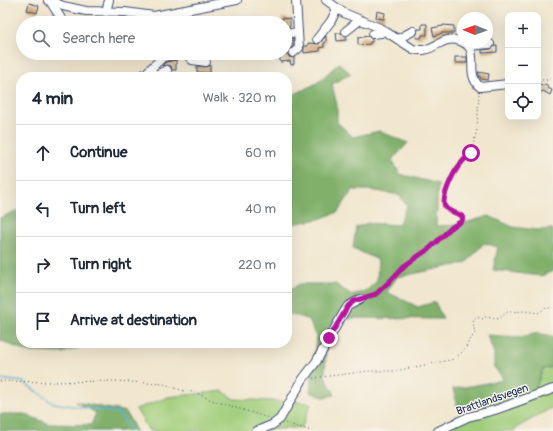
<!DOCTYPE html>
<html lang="en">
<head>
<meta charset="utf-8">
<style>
	body { margin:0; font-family:Pangolin,sans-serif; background:#f6f6f7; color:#1f2937 }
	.controls { position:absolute; right:12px; top:12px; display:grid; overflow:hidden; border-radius:8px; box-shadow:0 4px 16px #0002 }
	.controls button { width:36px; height:36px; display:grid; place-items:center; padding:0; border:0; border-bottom:1px solid #e0e1e3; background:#fff; color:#1f2937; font:20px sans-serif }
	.compass { position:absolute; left:457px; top:12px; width:36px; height:36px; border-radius:50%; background:#fff; box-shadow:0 4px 16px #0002; rotate:271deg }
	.stop { position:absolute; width:12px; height:12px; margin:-9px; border:3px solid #b5179e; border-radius:50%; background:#fff }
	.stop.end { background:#b5179e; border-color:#fff; box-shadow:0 1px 4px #0008 }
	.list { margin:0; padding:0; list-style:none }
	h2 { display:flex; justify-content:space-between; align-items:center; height:52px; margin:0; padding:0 16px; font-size:17px }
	h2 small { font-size:13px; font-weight:400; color:#747a83 }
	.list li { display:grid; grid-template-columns:26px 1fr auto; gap:12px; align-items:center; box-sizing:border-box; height:56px; padding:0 16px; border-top:1px solid #e0e1e3 }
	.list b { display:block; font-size:15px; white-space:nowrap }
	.list em { font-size:13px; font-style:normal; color:#747a83 }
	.icon { flex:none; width:22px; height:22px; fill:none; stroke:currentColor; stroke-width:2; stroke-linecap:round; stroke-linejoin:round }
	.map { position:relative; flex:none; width:553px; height:431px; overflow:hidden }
	.search { position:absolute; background:#fff; box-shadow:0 4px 16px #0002; left:16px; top:16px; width:276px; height:44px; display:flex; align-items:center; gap:10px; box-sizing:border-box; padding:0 14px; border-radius:22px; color:#747a83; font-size:15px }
	.panel { position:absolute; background:#fff; box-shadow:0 4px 16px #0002; left:16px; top:72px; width:276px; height:276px; border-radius:16px }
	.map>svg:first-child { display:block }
	.green { fill:#a0cd7a; stroke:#5e7e6c }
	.forest { fill:#80b06a; stroke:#4e7064 }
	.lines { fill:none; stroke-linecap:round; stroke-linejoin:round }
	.stream { stroke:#5eb3da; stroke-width:1.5 }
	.building { fill:#d0a673 }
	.minor-casing { stroke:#3b4a6f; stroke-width:10 }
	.path { stroke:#3b4a6f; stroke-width:1; stroke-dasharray:1 3; stroke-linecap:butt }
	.minor { stroke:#fff; stroke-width:8 }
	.route { stroke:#b5179e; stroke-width:5 }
	.labels { text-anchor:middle; stroke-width:3; stroke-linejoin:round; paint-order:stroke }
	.street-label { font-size:11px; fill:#1b2f5e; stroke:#f7f3e8 }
</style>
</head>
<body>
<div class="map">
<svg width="553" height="431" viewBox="0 0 553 431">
	<rect width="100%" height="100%" fill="#f7f3e8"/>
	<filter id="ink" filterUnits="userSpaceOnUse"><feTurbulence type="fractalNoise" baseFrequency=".025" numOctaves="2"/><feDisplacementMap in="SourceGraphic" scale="8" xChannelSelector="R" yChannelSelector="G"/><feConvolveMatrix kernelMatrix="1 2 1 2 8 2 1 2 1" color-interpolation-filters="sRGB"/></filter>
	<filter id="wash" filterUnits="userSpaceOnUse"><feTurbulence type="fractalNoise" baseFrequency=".012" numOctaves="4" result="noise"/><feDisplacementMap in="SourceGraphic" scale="16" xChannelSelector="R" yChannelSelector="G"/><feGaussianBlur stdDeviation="0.9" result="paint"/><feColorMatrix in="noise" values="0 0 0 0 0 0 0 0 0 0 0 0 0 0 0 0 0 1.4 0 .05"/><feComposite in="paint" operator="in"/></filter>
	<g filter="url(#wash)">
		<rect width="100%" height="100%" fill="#f1e6ce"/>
		<g class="green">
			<path d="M553 367V407L516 428 514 431H432L521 398 534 392 543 369Z"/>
			<path d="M223 391 234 399 311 403 302 427 254 431H149L136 409 168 397Z"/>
		</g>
		<g class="forest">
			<path d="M339 63 351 74 332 84 337 105V122L353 137 379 131 408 143 392 160 400 174 438 184 436 226 457 225 489 216 513 227 537 230 553 229V271L541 276 493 270 498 247 484 243 466 263 397 277 387 292 418 307 435 302 443 319 355 318 340 321 327 334 325 376 335 395 323 397 310 392 316 337 309 320 292 314H287V293L299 284H335L352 295 366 291 377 281 378 260 353 248 356 227 368 223 398 225 407 206 399 195 370 190H353L338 212 319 219 287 225V98L317 83Z"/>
			<path d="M21 209V343H80L84 346 63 353 27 352 0 340V218Z"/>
			<path d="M537 333 553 336V367L543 369 534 392 521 398 486 407 457 406 453 389 504 380 494 367V353L487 335 520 337Z"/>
			<path d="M76 402 126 412 136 431H0V414H25L49 424 91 425 96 413Z"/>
		</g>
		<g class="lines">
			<path class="stream" d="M0 379 23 382 53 403 118 413 132 431"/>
		</g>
		<g id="blocks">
			<g class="building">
				<path d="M29 3 39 6 37 13 27 10Z"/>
				<path d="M377 11 385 13 384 19 376 18Z"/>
				<path d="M282 18 290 19V27H285V23H282Z"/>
				<path d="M422 24H427V35H422L421 38H416L418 29H422Z"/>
				<path d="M443 25 454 26V33H442L434 36 432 28 443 26Z"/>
				<path d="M336 33H341L346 36V40L337 41Z"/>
				<path d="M326 36V42L324 43V47L320 48V51L304 53V46H308V43L319 44Z"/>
				<path d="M368 36 372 39V42H370V44L358 45V38Z"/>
				<path d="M293 38V46L288 50 287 39Z"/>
				<path d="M495 46H497V52L482 53V50L491 49Z"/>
				<path d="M283 54H288L289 57 294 58V64L291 65 290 61 280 62V55Z"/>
				<rect x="455" y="57" width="12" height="6"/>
				<path d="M176 60V70H172L171 66 168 65 162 66 166 62Z"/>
				<path d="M210 65V73L197 72V66L206 67Z"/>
				<path d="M478 72 489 74 488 80 481 79Z"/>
				<path d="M541 84 542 86 546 84 548 88 552 90 550 95 543 91 538 94V86Z"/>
			</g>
		</g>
	</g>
	<g filter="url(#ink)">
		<use href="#blocks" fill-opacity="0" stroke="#3b4a6f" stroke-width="1"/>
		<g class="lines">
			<defs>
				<g id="minor">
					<path d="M48 0 63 6 86 11 125 12 154 16 237 0"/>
					<path d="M326 0 344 13 380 28 413 49C434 55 440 34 460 41 483 49 463 72 480 87L508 84"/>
					<path d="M50 1 62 20 66 23"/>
					<path d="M106 12 109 0"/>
					<path d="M154 17 175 23"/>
					<path d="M346 31 360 20"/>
					<path d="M285 34 298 32"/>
					<path d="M373 34 381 33 383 30"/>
					<path d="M317 39 331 21 337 9"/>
					<path d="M398 39 413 31"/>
					<path d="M469 46 490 44"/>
					<path d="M186 53 192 60 206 62"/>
					<path d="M293 53 299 48 296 0"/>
					<path d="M145 74H158L167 70"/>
					<path d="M138 77 145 74 163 57 184 53"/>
					<path d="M257 431 272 425 280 419 303 379 316 362 344 312 348 306 361 299"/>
					<path d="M438 431 468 417 495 410 553 389"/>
				</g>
			</defs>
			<use href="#minor" class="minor-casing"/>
			<g class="path">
				<path d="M538 80H547L553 77"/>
				<path d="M368 296 376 294 384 287 411 260 430 248 452 227 463 221V217L461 215 445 207 444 204 446 193 453 175 458 167 471 153 472 149 477 130 479 94"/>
				<path d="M313 378 369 371H395L455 359 465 349 468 343 475 333 473 322 476 317 483 319 485 317 499 319 507 312 525 311 538 313 546 308H553"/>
				<path d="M0 381 52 382 114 381 164 384 184 391 195 392 211 400 269 418"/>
				<path d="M285 423 312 431"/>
			</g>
			<use href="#minor" class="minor"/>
		</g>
	</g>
	<g class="lines" filter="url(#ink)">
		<path class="route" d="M329 338 348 306 354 301 376 294 392 279 404 266 430 248 452 227 462 221 463 217C458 213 450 212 446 208 439 201 453 174 458 167 462 162 466 157 471 153"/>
	</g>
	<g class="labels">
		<g class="street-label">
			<text transform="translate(492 399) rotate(-19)" y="4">Brattlandsvegen</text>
		</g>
	</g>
</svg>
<div class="controls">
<button>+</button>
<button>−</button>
<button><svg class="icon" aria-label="locate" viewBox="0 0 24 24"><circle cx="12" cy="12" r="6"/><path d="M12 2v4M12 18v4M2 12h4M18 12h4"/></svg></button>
</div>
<svg class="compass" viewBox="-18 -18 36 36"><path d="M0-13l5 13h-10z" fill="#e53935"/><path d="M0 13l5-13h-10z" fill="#747a83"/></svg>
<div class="stop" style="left:471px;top:153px"></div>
<div class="stop end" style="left:329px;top:338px"></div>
<div class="search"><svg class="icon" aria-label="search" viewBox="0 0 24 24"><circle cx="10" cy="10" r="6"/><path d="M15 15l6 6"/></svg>Search here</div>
<section class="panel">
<h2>4 min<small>Walk · 320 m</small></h2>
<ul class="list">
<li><svg class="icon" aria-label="ahead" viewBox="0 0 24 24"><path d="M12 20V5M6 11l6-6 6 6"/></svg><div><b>Continue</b></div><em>60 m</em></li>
<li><svg class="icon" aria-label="left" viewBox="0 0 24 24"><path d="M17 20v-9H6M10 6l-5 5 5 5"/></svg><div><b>Turn left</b></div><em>40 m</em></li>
<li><svg class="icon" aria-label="right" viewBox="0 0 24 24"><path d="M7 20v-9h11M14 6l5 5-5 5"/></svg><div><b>Turn right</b></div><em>220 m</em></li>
<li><svg class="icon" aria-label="arrive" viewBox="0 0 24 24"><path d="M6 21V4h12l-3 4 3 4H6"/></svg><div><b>Arrive at destination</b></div></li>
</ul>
</section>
</div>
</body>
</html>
